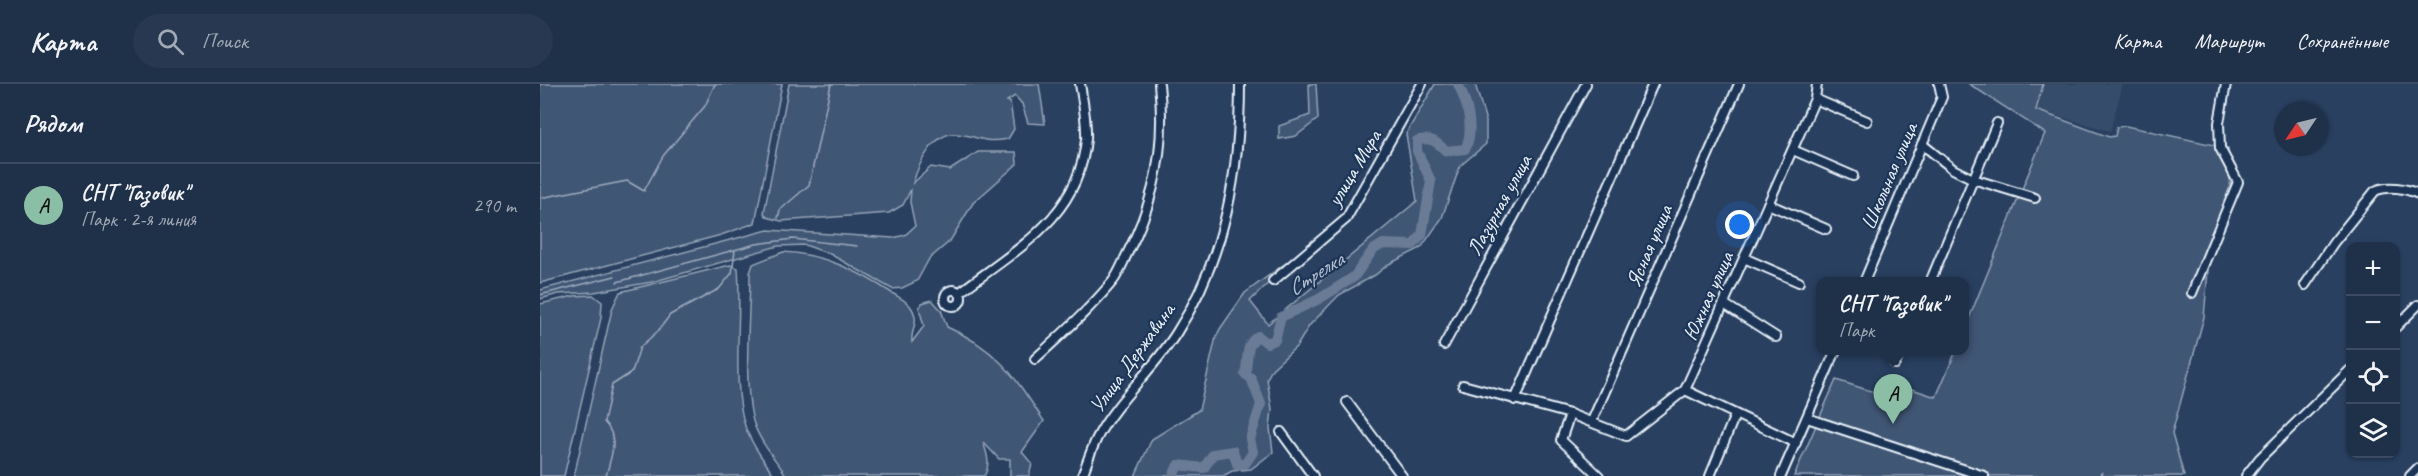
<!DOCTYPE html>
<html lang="ru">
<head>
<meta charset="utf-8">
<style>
	body { margin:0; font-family:Caveat,sans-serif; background:#273850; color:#f1f3f6 }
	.controls { position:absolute; right:18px; bottom:18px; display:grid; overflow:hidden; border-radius:12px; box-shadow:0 2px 4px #0004 }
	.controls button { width:54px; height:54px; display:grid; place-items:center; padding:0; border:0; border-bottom:2px solid #3c4b61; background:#1f3049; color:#f1f3f6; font:30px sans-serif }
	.compass { position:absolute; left:1734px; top:18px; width:54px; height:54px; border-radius:50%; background:#1f3049; box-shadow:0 2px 4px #0004; rotate:235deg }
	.you { position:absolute; left:1200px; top:141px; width:21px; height:21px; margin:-15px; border:4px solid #fff; border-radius:50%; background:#1a73e8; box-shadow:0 0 0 9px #1a73e833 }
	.badge { display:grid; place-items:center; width:39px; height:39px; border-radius:50%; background:#8abfa5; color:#111; font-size:20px; font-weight:700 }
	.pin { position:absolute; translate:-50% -50px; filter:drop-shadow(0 2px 3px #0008) }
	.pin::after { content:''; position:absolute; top:32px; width:21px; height:18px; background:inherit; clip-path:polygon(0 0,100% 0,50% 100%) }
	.popup { position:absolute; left:1276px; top:193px; width:153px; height:78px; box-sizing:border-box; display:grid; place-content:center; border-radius:12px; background:#1f3049; filter:drop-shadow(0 2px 4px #0005); font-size:20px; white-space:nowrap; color:#a1a9b4 }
	.popup b { font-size:22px; color:#f1f3f6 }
	.popup::after { content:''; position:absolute; left:50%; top:100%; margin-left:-12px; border:12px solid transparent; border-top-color:#1f3049 }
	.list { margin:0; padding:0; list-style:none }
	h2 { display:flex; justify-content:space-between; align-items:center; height:78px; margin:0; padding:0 24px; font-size:26px }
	h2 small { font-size:20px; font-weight:400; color:#a1a9b4 }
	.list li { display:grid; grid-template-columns:39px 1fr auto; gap:18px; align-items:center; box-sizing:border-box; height:84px; padding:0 24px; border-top:2px solid #3c4b61 }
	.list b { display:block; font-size:22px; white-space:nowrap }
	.list p { margin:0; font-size:20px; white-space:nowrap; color:#a1a9b4 }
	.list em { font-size:20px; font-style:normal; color:#a1a9b4 }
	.icon { flex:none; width:33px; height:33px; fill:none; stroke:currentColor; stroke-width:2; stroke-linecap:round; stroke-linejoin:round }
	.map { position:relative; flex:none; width:1878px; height:392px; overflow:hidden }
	header { display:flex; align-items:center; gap:36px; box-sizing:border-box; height:84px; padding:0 30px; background:#1f3049; border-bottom:2px solid #3c4b61 }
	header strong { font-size:28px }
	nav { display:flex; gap:33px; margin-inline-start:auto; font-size:21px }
	.search { width:420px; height:54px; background:#273850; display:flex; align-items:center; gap:15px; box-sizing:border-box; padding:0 21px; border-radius:33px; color:#a1a9b4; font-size:22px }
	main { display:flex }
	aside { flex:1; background:#1f3049 }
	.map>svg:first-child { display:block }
	.built { fill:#364d6b }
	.green { fill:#415774; stroke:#94a4b6; stroke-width:1.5 }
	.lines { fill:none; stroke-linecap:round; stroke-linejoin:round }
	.stream { stroke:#9dabbd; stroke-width:1.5 }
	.river { stroke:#6b7c95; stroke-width:10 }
	.minor-casing { stroke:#e8f1f8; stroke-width:12 }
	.minor { stroke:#1d3557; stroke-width:8 }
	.labels { text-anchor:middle; stroke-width:4.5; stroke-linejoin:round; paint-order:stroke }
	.street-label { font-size:21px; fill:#e8f1f8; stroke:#1d3557 }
	.water-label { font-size:22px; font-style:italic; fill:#b6c2d0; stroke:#1d3557 }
</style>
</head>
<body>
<header>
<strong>Карта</strong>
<div class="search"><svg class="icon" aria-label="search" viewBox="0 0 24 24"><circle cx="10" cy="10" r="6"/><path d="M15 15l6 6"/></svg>Поиск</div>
<nav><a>Карта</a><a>Маршрут</a><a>Сохранённые</a></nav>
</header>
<main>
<aside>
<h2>Рядом<small></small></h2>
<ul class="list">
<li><span class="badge">A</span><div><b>СНТ &quot;Газовик&quot;</b><p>Парк · 2-я линия</p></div><em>290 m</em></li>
</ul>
</aside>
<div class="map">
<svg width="1878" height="392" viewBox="0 0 1878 392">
	<rect width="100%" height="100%" fill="#294061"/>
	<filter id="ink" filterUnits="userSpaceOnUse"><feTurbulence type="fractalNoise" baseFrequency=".0167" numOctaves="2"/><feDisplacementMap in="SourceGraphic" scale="12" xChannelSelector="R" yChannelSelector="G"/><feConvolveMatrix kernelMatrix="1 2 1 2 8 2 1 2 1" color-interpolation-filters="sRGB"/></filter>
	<g filter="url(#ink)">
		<path class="built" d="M1504 0H1583L1570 47 1497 26Z"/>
		<g class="green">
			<path d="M0 0H242L215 139 181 151 0 199Z"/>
			<path d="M249 0H499L505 40 488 39 482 20 475 12 467 17 470 18 474 45 468 55C443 60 439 52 417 50 394 47 378 81 373 99L391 83 410 86 438 68H476L477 80 433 119 410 157 389 175 377 197 362 204 352 205 290 170 265 161 238 162 112 198 54 208 18 210 0 215V206L228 146 353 154 365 151 375 142 370 118 371 105 363 121 349 129 241 137 227 133 224 129Z"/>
			<path d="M769 0H776L778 35 756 52 739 55V42L770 31Z"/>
			<path d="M895 0H935L946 37V60L920 82 902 134 881 164 849 180 835 191 799 211 769 242 757 262 732 285 727 295 732 325 730 344 733 368 711 385 692 387 683 392H595L612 355 659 326 676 253 680 245 705 209 743 181 746 182 710 217 728 240 877 117 866 50Z"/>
			<path d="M1429 0H1503L1496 26 1569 53 1575 52 1577 43 1586 42 1688 64 1691 112 1669 176 1664 233 1632 349 1644 392H1561L1562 388 1559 392H1254L1296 296 1337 309 1354 299 1396 313 1416 267 1425 266V244L1505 49Z"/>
			<path d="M243 168C284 170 318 187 352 209 358 213 367 217 371 223 381 239 370 244 372 258L384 242 379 224 382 219 392 216 401 226 407 243C458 265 474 292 504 337L482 368 492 380 489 392H470V375H459L443 358C447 369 451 381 444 392H247C235 375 219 357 213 337 203 299 210 230 210 189L213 180Z"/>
			<path d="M190 181 198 184C202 231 191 303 206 345 213 362 224 377 235 392H34L72 225 80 208Z"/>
			<path d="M53 211 62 218 61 234 24 392H0V220L34 212Z"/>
		</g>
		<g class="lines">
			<g class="stream">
				<path d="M0 114 87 97 104 107 123 72 165 22 175 0"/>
				<path d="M238 134 240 126 269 101 291 0"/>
				<path d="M77 198 216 160 253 155 317 162"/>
				<path d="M0 211 75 192"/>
				<path d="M66 392C71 372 80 354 64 338L72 301 92 288 100 263 118 247 130 231 179 205 192 189 195 166"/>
			</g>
			<path class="river" d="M633 392 638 381 664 384 673 370 693 367 697 380H705L713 368 710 355 721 320 711 294 705 290C709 275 704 261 718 252L727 259 735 256 741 233 779 215 814 193 833 166 843 160 873 161 882 151 891 97 877 67V57C890 52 897 58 906 67L925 65C935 47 927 18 918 0"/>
			<defs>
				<g id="minor">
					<path d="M1275 15 1327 37"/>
					<path d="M1382 60 1413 85 1433 95 1495 114"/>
					<path d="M1253 66 1313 92"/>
					<path d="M1228 120 1286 145"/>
					<path d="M1204 174 1259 198"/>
					<path d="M733 197 806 135 882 0"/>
					<path d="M1324 198 1402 13 1399 0"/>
					<path d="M1390 198 1457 39"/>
					<path d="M1765 201 1794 158 1835 107C1847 101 1866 104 1878 110"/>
					<circle cx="413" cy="214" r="8"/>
					<path d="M419 209C476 165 539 134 546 55 547 37 543 18 540 0"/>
					<path d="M1652 209 1698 98 1680 64 1679 39 1686 0"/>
					<path d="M1184 220 1236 253"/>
					<path d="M1856 243 1878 221"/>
					<path d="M904 261 1046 0"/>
					<path d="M495 275C522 250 550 225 573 197 579 189 583 178 588 168 616 115 626 60 619 0"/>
					<path d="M1355 280 1361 266"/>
					<path d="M923 301 1030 330 1086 352 1145 306 1256 359"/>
					<path d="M1145 306 1275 15 1277 0"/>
					<path d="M975 316 1113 0"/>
					<path d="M807 318 862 392"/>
					<path d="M1030 330 1021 356 1059 392"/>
					<path d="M1267 334 1444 392"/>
					<path d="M1052 337 1199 0"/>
					<path d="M741 348 773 392"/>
					<path d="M542 392C547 379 551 366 557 354 575 318 615 284 637 248 685 173 700 88 700 0"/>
					<path d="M1170 392 1195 331"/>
					<path d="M1241 392 1296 266"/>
					<path d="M1706 392 1720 374 1810 286"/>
					<path d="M1870 392 1878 384"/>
				</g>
			</defs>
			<use href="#minor" class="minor-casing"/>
			<use href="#minor" class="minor"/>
		</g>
	</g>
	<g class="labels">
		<g class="street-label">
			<text transform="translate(814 84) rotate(-59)" y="7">улица Мира</text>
			<text transform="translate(1349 92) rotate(-67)" y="7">Школьная улица</text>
			<text transform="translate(959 121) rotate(-61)" y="7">Лазурная улица</text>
			<text transform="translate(1109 162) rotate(-67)" y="7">Ясная улица</text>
			<text transform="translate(1168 212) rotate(-66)" y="7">Южная улица</text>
			<text transform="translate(592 274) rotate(-54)" y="7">Улица Державина</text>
		</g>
		<g class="water-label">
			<text transform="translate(775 189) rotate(-32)" y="8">Стрелка</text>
		</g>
	</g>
</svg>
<div class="controls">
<button>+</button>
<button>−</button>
<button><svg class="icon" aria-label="locate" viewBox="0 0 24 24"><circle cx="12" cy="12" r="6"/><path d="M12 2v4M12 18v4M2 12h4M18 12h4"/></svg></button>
<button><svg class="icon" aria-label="layers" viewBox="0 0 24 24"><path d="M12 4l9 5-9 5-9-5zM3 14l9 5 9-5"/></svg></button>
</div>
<svg class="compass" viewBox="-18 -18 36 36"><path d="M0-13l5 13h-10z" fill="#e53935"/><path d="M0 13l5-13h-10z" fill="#a1a9b4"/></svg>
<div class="you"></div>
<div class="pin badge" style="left:1353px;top:340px">A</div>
<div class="popup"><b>СНТ &quot;Газовик&quot;</b>Парк</div>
</div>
</main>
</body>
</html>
